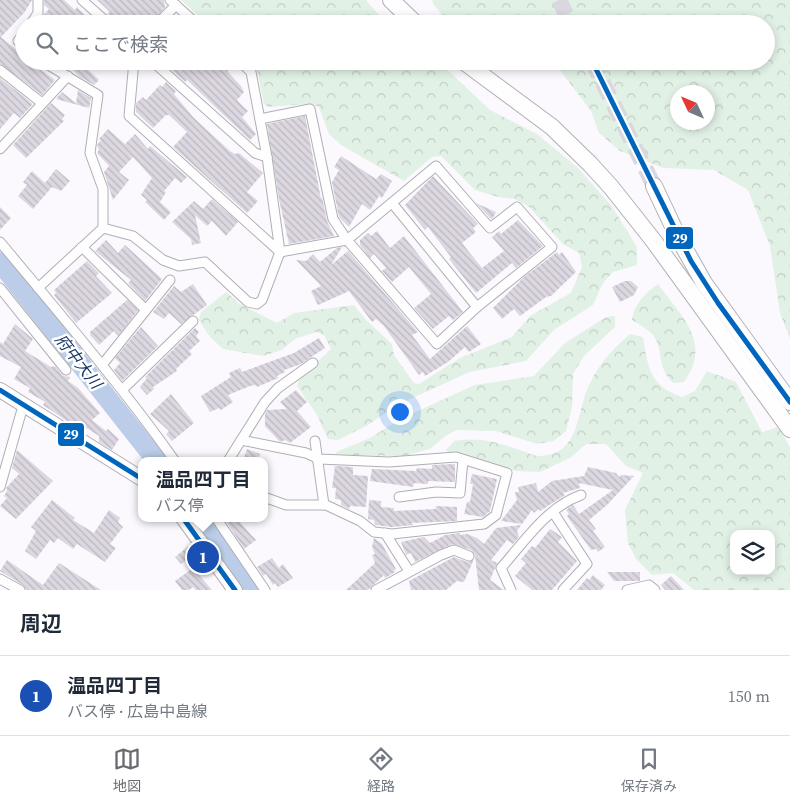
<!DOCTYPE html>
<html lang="ja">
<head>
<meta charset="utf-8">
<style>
	body { margin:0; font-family:"Source Serif 4","Noto Sans JP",serif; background:#f2f2f3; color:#1f2937 }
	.controls { position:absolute; right:15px; bottom:15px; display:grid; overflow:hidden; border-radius:10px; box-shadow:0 2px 8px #0003 }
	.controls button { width:45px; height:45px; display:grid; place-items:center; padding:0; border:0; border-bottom:1px solid #e0e1e3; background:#fff; color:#1f2937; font:25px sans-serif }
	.compass { position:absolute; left:670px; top:85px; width:45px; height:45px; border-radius:50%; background:#fff; box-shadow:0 2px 8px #0003; rotate:314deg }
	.you { position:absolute; left:399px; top:411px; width:18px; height:18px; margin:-12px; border:4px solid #fff; border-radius:50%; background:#1a73e8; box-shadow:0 0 0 8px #1a73e833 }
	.badge { display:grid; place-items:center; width:32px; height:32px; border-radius:50%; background:#6d6972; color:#fff; font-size:16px; font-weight:700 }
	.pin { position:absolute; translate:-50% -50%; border:2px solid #fff; box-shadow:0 1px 5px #0006 }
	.popup { position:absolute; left:138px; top:457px; width:130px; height:65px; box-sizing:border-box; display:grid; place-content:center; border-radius:10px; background:#fff; filter:drop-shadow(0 1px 4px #0005); font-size:16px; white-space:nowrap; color:#747a83 }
	.popup b { font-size:19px; color:#1f2937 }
	.popup::after { content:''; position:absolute; left:50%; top:100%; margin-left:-10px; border:10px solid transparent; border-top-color:#fff }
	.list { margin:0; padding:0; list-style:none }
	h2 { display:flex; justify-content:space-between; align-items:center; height:65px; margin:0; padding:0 20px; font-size:21px }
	h2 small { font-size:16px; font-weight:400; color:#747a83 }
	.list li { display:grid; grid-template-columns:32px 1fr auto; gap:15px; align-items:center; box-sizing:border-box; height:80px; padding:0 20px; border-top:1px solid #e0e1e3 }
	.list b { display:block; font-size:19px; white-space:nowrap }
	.list p { margin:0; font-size:16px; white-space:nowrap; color:#747a83 }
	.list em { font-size:16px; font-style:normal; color:#747a83 }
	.icon { flex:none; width:28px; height:28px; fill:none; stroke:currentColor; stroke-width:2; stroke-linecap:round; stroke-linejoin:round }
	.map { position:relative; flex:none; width:790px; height:590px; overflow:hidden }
	.search { position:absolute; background:#fff; box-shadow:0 2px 8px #0003; left:15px; right:15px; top:15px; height:55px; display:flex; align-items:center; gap:12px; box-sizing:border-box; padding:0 18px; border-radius:28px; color:#747a83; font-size:19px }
	.sheet { height:145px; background:#fff }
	nav { display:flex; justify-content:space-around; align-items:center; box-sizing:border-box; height:70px; border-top:1px solid #e0e1e3; background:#fff; font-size:14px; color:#747a83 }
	nav a { display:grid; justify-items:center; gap:2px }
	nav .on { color:#6d6972 }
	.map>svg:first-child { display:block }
	.forest { fill:url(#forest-crowns); fill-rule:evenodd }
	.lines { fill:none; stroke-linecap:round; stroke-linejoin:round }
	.river { stroke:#bbcde8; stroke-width:20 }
	.building { fill:url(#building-back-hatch) }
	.motorway-tunnel { stroke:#dad8de; stroke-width:16; stroke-dasharray:16 8; stroke-linecap:butt }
	.minor-casing { stroke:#b1aeb5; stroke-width:11 }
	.primary-casing { stroke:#b1aeb5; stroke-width:16 }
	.motorway-casing { stroke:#b1aeb5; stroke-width:18 }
	.minor { stroke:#fefeff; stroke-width:9 }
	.primary { stroke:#fefeff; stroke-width:14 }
	.motorway { stroke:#fefeff; stroke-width:16 }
	.bus-1-casing { stroke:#fff; stroke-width:9 }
	.bus-1 { stroke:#0065bd; stroke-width:5 }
	.labels { text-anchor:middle; stroke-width:5; stroke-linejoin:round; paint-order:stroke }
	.water-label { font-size:16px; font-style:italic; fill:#193967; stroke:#fff }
	.line-badge { stroke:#fff; stroke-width:2 }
	.badge-label { font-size:14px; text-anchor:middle; font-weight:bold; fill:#fff }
</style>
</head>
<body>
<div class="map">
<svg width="790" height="590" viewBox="0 0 790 590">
	<defs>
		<pattern id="forest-crowns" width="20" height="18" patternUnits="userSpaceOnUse" patternTransform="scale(1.25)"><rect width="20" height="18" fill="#e2f1e6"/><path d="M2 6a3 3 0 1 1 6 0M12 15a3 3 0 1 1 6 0" fill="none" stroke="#c2cec5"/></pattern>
		<pattern id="building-back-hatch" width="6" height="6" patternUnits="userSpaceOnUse" patternTransform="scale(1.25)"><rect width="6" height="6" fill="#dcd7e0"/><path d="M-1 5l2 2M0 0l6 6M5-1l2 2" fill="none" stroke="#bcb8c0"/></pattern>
	</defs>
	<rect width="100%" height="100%" fill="#fbf9fe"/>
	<g class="forest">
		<path d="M181 0H366L380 16 390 24H207Z"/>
		<path d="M431 0H790V339L780 313 770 246 748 190 714 170 663 168 620 151 599 133 591 111 553 61H766V24H448ZM678 92H708V122H678Z"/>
		<path d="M252 61H438L490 110 537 134 577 167 611 205 637 247V265L613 272 603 283 593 305 554 330 526 361 470 372 395 406 368 425 338 440 328 439 317 415 297 386 299 379 331 349 324 335 316 332 295 339 282 350 263 356 223 349 210 337 199 320 201 312 226 292 240 304 277 323 294 313 354 305 367 321 392 344 394 355 414 383 419 384 460 358 512 337 530 316 571 293 582 267 579 253 563 244 529 207 515 199 498 197 475 190 441 156 432 157 404 181 341 145 329 134 319 107 310 104 268 107 264 104 256 65Z"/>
		<path d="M658 284C681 316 713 343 684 382L673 383C654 364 666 348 651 333 646 328 638 324 632 320 633 306 646 292 658 284Z"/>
		<path d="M615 316V327L584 356 573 374 572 407 566 431 554 441 537 444 496 431 456 430 444 437 430 449 403 456 336 455V452L370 438 400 419 475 385 534 376 565 343 606 317Z"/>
		<path d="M630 334 643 337C648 368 650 386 682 397L695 391 707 371 736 382 762 432 778 427 790 447V590H694L673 573 652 575 636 559 628 543 625 510 643 473 626 466 606 444H586L570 458 540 472 516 471 450 454 446 450 454 441C479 437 493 441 517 449 524 451 533 456 539 456 583 455 575 409 591 381 601 361 614 348 630 334ZM734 534H771V571H734Z"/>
	</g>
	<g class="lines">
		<g class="river">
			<path d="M0 262 157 461"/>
			<path d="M204 518 253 590"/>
		</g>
	</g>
	<g class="building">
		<path d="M0 0H32L24 13 1 37 24 56V61H28L55 80 42 95 0 64Z"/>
		<path d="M44 0H64L75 10 77 7 94 24H51L43 16 49 9 44 5Z"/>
		<path d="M97 0H164L165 7 151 24H115L107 14 110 12Z"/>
		<path d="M63 61H79L99 80 94 85 80 77Z"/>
		<path d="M162 61H224L228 66V72L241 86 244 92 237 100 248 111 242 117 256 134 250 140 187 80 185 82Z"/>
		<path d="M0 78 33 104 20 118 14 113 0 129Z"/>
		<path d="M166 82 176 91 174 94 194 118 230 151 235 154 239 153 263 173 247 192 258 201 247 213 173 147 187 132 169 115H166L153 128 136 112V103L143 97 146 100 160 85 162 87Z"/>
		<path d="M78 90 91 98 89 108 56 99 62 92 76 103Z"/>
		<path d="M51 103 65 115 62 119 64 121 26 158 13 145Z"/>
		<path d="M305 116 321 199 322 197 327 221 334 236 289 244 279 199 267 124Z"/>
		<path d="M108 129 125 144 135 134 148 149 150 146 187 177 181 183 175 178 164 191 166 192 160 202 171 212 164 220 145 202 147 200 141 195 152 178 133 157 119 172 129 180 113 200 104 172 109 166 97 153 99 150 97 145 101 140 99 139Z"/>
		<path d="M341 156 376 179 381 174 392 181 382 198 379 196 370 210 362 204 349 227 339 217 332 182 339 170 334 167Z"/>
		<path d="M56 169 70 181 61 191 52 187 33 209 18 196 27 185 23 182 32 171 45 183Z"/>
		<path d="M433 176 478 224 473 228 476 232 462 243 482 268 504 251 492 237 499 231 501 234 518 220 543 246 516 268 512 263 476 293 449 259 451 257 434 235 428 227 425 230 405 205Z"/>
		<path d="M212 199 238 222 226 236 212 221 207 226 195 215 201 243 192 245 191 239 172 222 194 201 203 209Z"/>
		<path d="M476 203 496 212 493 218 491 219Z"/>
		<path d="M0 207 11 218 0 230Z"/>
		<path d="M377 231 390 248 404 236 463 312 453 320 449 316 433 329 414 308 431 294 409 267 392 282 382 271 386 268 374 254 370 258 360 245V240L368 233 371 236Z"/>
		<path d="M106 240 118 253 125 245 162 279 145 301 128 283 131 280 95 251Z"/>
		<path d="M342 247 331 265 348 251 418 332 412 335 430 359 467 326 481 344 469 352 465 347 448 362 425 376 423 372 419 375 384 326 376 319 372 322 349 291 318 305 311 291 321 286 296 260 306 261 313 254 320 262 337 248Z"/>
		<path d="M557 252 559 255 562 252 576 272 551 296 546 297 520 316 514 309 502 319 493 308 524 277Z"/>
		<path d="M87 261 99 273 96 276 112 293 76 323 54 295 56 293 54 290Z"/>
		<path d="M625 281H631L638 287 634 295 620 302 612 287Z"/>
		<path d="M193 284 207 305 181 324 169 313 164 319 153 312 174 286 181 292Z"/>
		<path d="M127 300 138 310 118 336 114 331 99 345 90 335V332Z"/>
		<path d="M15 324 33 339 25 351 51 367 55 366 63 376 70 377 68 381 78 388 100 413 92 420 106 431 108 429 119 439 112 450 99 442V436L85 427 82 431 43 405 45 402 28 392 30 388 14 379 21 367 0 356V342L3 344Z"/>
		<path d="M141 327 158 346 122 381 114 370 120 363 115 358Z"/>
		<path d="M195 328 199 332 196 336 200 341 189 351 192 354 176 369 177 371 153 387 154 389 147 395 140 387 147 378 145 377Z"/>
		<path d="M319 338 325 348 301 364 284 370 285 372 277 376 278 378 257 387 256 385 250 386 228 395 233 402 221 410 219 408 210 412 201 396 231 377 229 373 240 368 242 372 294 353Z"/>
		<path d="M296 390 307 402 297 411 311 427 290 443 285 440 280 442 265 426V414L267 410 287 409 280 402Z"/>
		<path d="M171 394 194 423 172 441 166 434 169 431 150 414Z"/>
		<path d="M247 449 260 454 257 461H243Z"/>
		<path d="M17 450 53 481 16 519 0 506 7 498 4 496 7 491 6 488 19 474 12 468Z"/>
		<path d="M455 464V482L428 481V484L414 483 413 487 370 481 372 469 416 471 417 468 432 469V465Z"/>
		<path d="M335 466 353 467V475L368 476 366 507 350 506 349 509 341 505V500L335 499 336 488H332Z"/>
		<path d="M588 467 616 473 619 477 621 475 634 476 607 505 589 520 596 529 593 531 605 547 598 552 596 549 591 550 567 516 569 514 566 510 573 505 579 514 613 490 579 483 580 488 563 493 565 495 540 511 539 509 534 513 532 510 522 524 501 521 517 500 515 492H519L518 487 536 483 538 492 552 481 584 476Z"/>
		<path d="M472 474 497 479 490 511 483 517 464 514 467 502H470L473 484H470Z"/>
		<path d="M52 500 75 518 73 520 94 533 109 510 120 518 118 522 123 527 110 544 116 548 105 562 77 544 73 549 58 538 54 543 50 540 36 559 25 551 36 531 31 527Z"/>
		<path d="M369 500 381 501V507L394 508V511L436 509V506L457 507V521L411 523 413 525 392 527 375 525 374 520 368 519Z"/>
		<path d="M224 518H236L256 540 244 549Z"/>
		<path d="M521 525 517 531 519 537 513 544 507 540 491 560 497 563 490 580 504 590H479L475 555 471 550 452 544 415 562 411 553 406 555 401 542 424 537 430 543 445 535 460 533 459 535 467 534 477 538 484 544 496 528Z"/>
		<path d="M550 529 562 537 558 542 577 561 552 590H532L515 576 526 563 521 559 532 546 535 548Z"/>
		<path d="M374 538 382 544 396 569 394 570 395 572 385 578 384 575 368 590H346L375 563 372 555 375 554 372 547Z"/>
		<path d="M191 544 197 552 181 564 175 557Z"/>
		<path d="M454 557 467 562 474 559 464 582 457 581 446 590H411L409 581Z"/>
		<path d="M272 558 279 568 283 564 293 578 278 587 275 583 273 585 266 574 263 576 257 567Z"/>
		<path d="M7 560 43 585 59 563 101 590H27L23 585 0 571Z"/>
		<path d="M193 568 212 590H196L193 587 189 590H182L175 581Z"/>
		<path d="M607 572H640V581H614Z"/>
		<path d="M593 575 605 585 601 590H577L587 578 589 580Z"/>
		<path d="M671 576 684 590H665L661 585Z"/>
	</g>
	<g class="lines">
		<g class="motorway-tunnel">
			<path d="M559 0 571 24"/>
			<path d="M592 61 654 186"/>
		</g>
		<defs>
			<g id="minor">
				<path d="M82 0 109 24"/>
				<path d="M170 0 197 24"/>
				<path d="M31 24 38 13V0"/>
				<path d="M157 24 176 5"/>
				<path d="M24 33 18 41 24 46"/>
				<path d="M42 61 98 95 90 153 103 189V228"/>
				<path d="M134 61 129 116 280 252 347 240 436 166 490 228 517 207 552 247 477 307 437 344 347 240 333 219 310 109 260 119"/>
				<path d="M152 61 255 153 267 157"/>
				<path d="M0 70 42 103"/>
				<path d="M0 149 68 76"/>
				<path d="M392 203 477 307"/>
				<path d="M0 242C60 314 121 385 175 461"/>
				<path d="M82 247 146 310"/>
				<path d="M0 288 66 370"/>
				<path d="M38 288 103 228 133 236 163 260 179 266 205 262 248 302 257 304 262 300 280 252 267 157 251 72 240 61"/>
				<path d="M102 365 170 280"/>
				<path d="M122 390 193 321"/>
				<path d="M241 440 306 453 319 459 389 462 456 457 507 473 496 515 484 524 392 534 374 532 360 521 326 505H286L264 497"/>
				<path d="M315 441 324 505"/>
				<path d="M228 461 265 402 278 388 313 363"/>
				<path d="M0 487 23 406"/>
				<path d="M399 497 436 492 460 493 463 460"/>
				<path d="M553 512 587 564 563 590"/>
				<path d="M216 518 265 590"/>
				<path d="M385 533 409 571"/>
				<path d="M0 579 20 590"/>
				<path d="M376 590 441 555 454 550 469 556"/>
				<path d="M511 590 501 568C524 542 547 507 581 495"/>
				<path d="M627 590 649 585 655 590"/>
			</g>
			<g id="primary">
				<path d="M0 390 142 479"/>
				<path d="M183 518 235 590"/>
			</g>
			<g id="motorway">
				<path d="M391 0 416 24"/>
				<path d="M463 61 552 127 590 164 611 187 653 240 790 429"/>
				<path d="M654 186 678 237 704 283 790 402"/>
			</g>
		</defs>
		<use href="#minor" class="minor-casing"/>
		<use href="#primary" class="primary-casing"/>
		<use href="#motorway" class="motorway-casing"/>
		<use href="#minor" class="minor"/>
		<use href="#primary" class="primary"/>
		<use href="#motorway" class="motorway"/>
		<defs>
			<g id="bus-1">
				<path d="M592 61 691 261 718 303 790 402"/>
				<path d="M0 390 142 479"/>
				<path d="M183 518 235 590"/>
			</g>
		</defs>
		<use href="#bus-1" class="bus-1-casing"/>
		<use href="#bus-1" class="bus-1"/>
	</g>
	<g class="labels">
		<g class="water-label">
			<text transform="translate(79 361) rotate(52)" y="6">府中大川</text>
		</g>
	</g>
	<g class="line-badge">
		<rect x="665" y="226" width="29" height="24" rx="5" fill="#0065bd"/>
		<rect x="57" y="422" width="28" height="25" rx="5" fill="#0065bd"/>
	</g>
	<g class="badge-label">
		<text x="680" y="243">29</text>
		<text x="71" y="439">29</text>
	</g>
</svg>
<div class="controls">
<button><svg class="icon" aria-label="layers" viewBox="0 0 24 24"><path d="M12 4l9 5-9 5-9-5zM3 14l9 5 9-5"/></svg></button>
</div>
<svg class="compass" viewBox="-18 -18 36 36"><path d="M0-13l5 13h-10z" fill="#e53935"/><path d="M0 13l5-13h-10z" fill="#747a83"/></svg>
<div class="you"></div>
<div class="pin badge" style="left:203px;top:557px;background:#1a4fb4">1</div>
<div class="popup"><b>温品四丁目</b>バス停</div>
<div class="search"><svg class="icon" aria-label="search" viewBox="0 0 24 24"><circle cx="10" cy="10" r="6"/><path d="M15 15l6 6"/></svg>ここで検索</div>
</div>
<section class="sheet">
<h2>周辺<small></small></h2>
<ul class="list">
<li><span class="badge" style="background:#1a4fb4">1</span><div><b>温品四丁目</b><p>バス停 · 広島中島線</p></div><em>150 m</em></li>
</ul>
</section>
<nav>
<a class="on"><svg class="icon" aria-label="map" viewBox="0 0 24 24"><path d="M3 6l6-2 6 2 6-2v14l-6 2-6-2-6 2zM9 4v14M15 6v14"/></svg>地図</a>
<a><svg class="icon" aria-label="directions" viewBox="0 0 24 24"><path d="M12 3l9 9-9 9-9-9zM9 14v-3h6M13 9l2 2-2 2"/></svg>経路</a>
<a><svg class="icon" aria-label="saved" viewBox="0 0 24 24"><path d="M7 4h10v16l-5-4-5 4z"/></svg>保存済み</a>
</nav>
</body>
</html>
